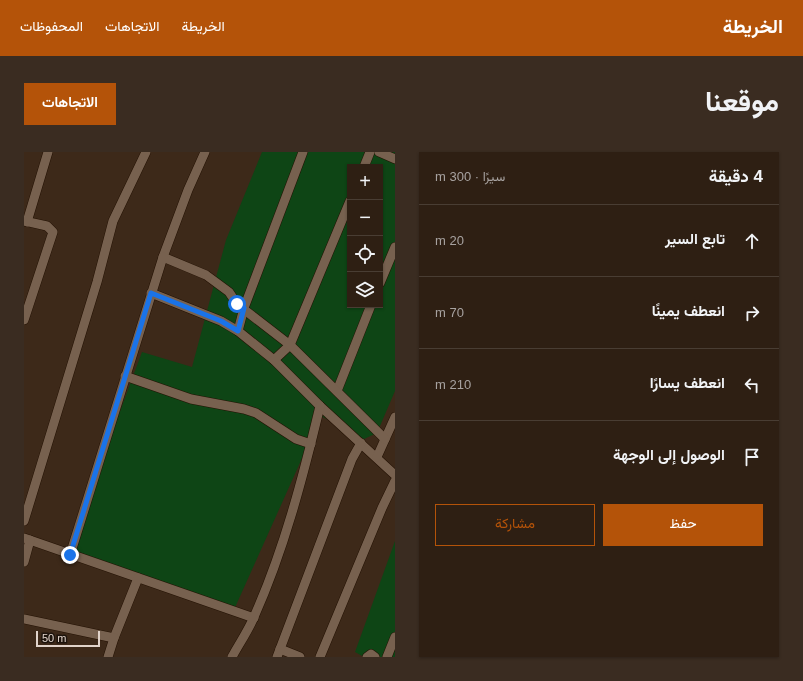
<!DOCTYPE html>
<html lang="ar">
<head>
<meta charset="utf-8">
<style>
	body { margin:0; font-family:Arial,Vazirmatn,sans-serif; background:#3a2c21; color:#f1f3f6; direction:rtl }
	.controls { position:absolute; right:12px; top:12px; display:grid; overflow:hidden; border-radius:0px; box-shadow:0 1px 3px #0004 }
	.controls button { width:36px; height:36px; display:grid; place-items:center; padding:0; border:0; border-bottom:1px solid #493d33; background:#2e1f13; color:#f1f3f6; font:20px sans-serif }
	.scale { position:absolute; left:12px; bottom:10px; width:64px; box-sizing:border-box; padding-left:4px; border:2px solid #e1d3ca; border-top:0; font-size:11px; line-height:14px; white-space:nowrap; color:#e1d3ca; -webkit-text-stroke:3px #1d140d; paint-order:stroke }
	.stop { position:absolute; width:12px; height:12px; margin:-9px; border:3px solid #1a73e8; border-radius:50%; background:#fff }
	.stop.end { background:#1a73e8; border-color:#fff; box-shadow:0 1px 4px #0008 }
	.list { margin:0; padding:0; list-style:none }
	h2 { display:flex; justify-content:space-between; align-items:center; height:52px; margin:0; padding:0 16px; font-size:17px }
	h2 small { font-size:13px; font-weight:400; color:#a7a2a0 }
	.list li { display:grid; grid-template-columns:26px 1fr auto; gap:12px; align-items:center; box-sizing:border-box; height:72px; padding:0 16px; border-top:1px solid #493d33 }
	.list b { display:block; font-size:15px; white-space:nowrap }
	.list em { font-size:13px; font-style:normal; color:#a7a2a0 }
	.actions { display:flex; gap:8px; padding:12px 16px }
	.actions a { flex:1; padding:9px 0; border:1px solid #b45309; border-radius:0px; text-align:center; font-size:14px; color:#b45309 }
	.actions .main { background:#b45309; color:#fff }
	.icon { flex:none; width:22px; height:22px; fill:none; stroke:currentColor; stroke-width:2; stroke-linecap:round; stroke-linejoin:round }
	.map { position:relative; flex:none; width:371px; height:505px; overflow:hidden; direction:ltr; border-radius:0px }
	header { display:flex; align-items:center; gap:24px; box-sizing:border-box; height:56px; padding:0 20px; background:#b45309; color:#fff }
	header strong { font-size:19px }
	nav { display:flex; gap:22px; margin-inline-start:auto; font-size:14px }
	.intro { display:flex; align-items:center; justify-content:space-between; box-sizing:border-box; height:96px; padding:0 24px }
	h1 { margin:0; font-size:28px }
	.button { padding:10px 18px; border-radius:0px; background:#b45309; color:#fff; font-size:14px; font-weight:700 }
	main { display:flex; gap:24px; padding:0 24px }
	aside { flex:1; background:#2e1f13; border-radius:0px; box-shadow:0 1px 3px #0004 }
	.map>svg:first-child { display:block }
	.green { fill:#0e4515; fill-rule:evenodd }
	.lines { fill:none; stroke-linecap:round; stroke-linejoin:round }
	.minor-casing { stroke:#231103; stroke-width:10 }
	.minor { stroke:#77614f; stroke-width:9 }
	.route { stroke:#1a73e8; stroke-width:5 }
</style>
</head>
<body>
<header>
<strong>الخريطة</strong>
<nav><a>الخريطة</a><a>الاتجاهات</a><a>المحفوظات</a></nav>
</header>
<div class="intro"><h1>موقعنا</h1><a class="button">الاتجاهات</a></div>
<main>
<aside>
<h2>4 دقيقة<small>سيرًا · 300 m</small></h2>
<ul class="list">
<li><svg class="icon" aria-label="ahead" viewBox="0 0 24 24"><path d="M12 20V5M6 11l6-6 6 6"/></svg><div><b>تابع السير</b></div><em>20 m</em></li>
<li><svg class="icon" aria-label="right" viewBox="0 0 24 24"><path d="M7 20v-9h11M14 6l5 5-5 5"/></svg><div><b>انعطف يمينًا</b></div><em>70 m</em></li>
<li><svg class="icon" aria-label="left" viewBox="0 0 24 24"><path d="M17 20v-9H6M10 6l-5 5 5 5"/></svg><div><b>انعطف يسارًا</b></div><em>210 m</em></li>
<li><svg class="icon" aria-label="arrive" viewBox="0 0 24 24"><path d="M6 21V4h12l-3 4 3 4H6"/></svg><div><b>الوصول إلى الوجهة</b></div></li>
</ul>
<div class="actions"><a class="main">حفظ</a><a>مشاركة</a></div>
</aside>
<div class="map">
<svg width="371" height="505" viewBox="0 0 371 505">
	<rect width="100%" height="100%" fill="#3d2919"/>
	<g class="green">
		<path d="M238 0H371V239L353 281 340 287 297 264 209 460 44 399 118 200 168 215 202 88ZM326 15H356V153H326Z"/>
		<path d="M371 389V505H340L331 500Z"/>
	</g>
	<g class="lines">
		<defs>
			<g id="minor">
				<path d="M355 0 371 7"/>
				<path d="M340 15 346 0"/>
				<path d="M0 69 23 74 29 80 0 168"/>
				<path d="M3 70 24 0"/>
				<path d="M139 105 164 38 181 0"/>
				<path d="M356 131 371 95"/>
				<path d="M127 141 197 169 214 179 250 208 296 254 371 323"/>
				<path d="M214 179 220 156 279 0"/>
				<path d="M250 208 266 193 326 49"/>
				<path d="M101 224 167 247 220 257 232 261 272 287 287 292"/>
				<path d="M313 239 347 153"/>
				<path d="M353 305 371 265"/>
				<path d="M0 369 73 130 89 69 122 0"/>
				<path d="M0 386 230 466"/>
				<path d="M46 403 139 105 182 123 205 140 213 152 266 193 361 287"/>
				<path d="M0 410 6 388"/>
				<path d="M0 467 90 486 114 426"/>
				<path d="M256 497 276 505"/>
				<path d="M84 505 90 486"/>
				<path d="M208 505C215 492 224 479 230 465 260 398 279 325 296 254"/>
				<path d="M253 505 328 307 337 291"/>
				<path d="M296 505 358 356 371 329"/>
				<path d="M343 505 347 502 351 505"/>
				<path d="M363 505 371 485"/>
			</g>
		</defs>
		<use href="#minor" class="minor-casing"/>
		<use href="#minor" class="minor"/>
	</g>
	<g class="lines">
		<path class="route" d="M46 403 127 141 197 169 214 179 220 156 213 152"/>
	</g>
</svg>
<div class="controls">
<button>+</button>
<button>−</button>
<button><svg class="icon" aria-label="locate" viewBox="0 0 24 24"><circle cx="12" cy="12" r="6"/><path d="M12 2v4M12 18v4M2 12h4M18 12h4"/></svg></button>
<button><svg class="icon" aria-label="layers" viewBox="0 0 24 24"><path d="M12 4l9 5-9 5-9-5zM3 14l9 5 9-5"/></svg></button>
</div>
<div class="scale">50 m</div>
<div class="stop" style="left:213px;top:152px"></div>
<div class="stop end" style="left:46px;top:403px"></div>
</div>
</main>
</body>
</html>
